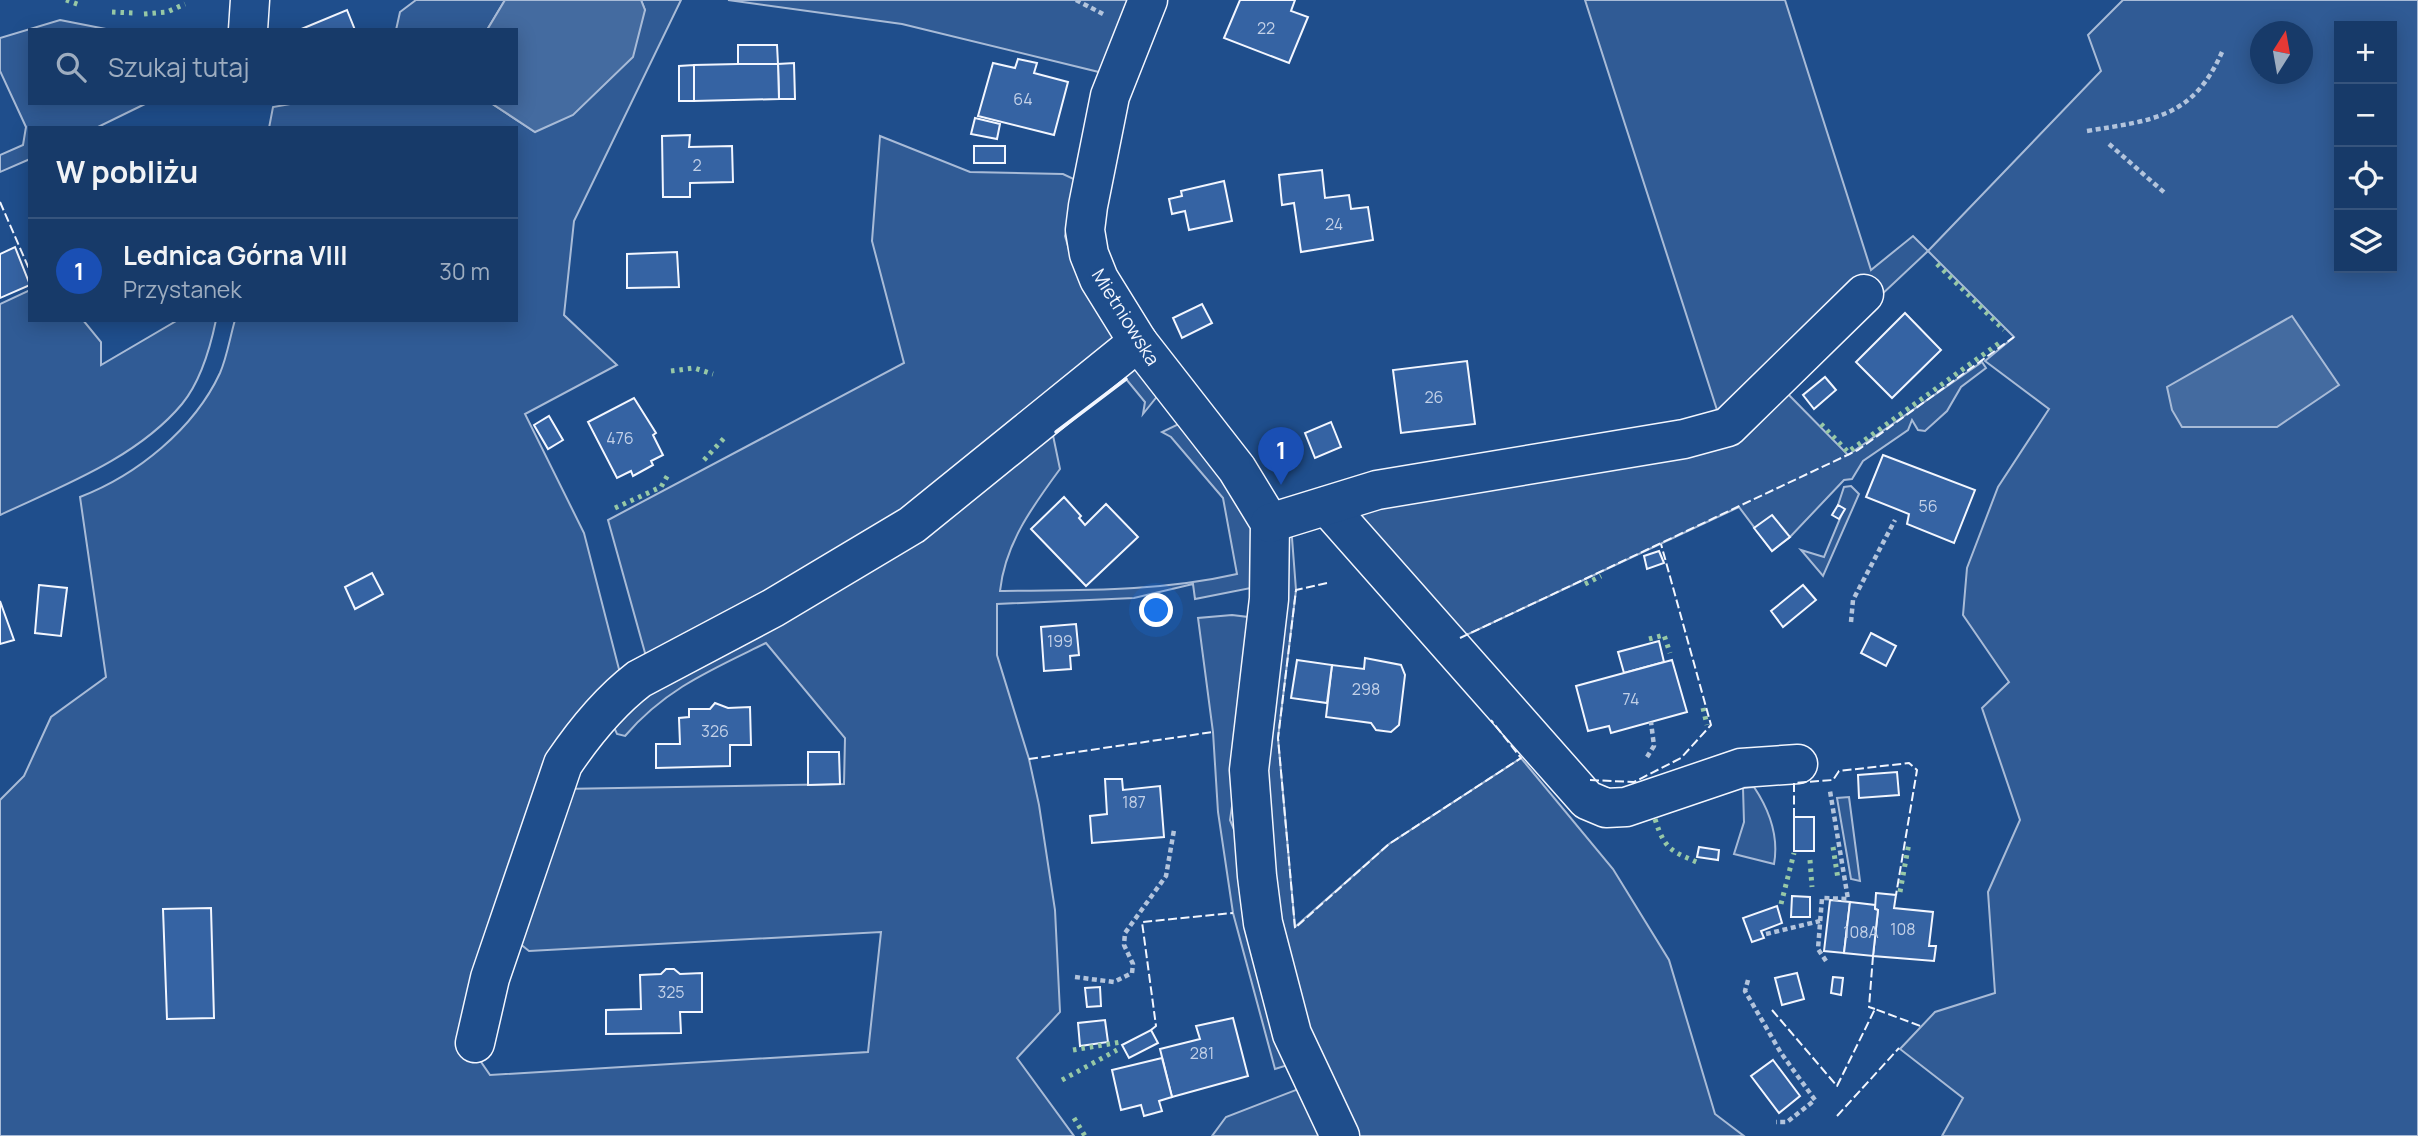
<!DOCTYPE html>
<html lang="pl">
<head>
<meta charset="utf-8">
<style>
	body { margin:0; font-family:Manrope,sans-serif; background:#20416f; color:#f1f3f6 }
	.controls { position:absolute; right:21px; top:21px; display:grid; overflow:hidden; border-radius:0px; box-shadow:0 4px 18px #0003 }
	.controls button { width:63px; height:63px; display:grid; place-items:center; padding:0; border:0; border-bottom:2px solid #36547d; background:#173a69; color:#f1f3f6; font:35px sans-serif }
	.compass { position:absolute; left:2250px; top:21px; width:63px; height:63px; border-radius:50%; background:#173a69; box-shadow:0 4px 18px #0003; rotate:11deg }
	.you { position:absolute; left:1157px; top:611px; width:24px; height:24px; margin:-18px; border:5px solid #fff; border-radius:50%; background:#1a73e8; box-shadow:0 0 0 10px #1a73e833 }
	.badge { display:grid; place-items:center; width:46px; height:46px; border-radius:50%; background:#ffb74d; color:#fff; font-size:23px; font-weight:700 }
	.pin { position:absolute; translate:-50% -58px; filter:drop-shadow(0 2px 4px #0008) }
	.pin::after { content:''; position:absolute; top:37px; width:24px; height:21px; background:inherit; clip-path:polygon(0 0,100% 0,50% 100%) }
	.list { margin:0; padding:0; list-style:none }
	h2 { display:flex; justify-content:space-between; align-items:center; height:91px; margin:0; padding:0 28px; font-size:30px }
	h2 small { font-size:23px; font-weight:400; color:#9eadc0 }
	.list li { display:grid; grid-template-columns:46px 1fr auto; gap:21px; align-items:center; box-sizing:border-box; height:105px; padding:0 28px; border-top:2px solid #36547d }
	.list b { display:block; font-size:26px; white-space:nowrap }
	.list p { margin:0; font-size:23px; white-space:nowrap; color:#9eadc0 }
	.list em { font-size:23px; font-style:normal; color:#9eadc0 }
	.icon { flex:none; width:38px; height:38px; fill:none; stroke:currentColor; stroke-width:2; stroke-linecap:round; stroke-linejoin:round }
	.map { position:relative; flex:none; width:2418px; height:1136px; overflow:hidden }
	.search { position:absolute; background:#173a69; box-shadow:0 4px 18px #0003; left:28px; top:28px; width:490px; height:77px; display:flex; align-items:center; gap:18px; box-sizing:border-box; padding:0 24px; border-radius:0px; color:#9eadc0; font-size:26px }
	.panel { position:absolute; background:#173a69; box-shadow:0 4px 18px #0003; left:28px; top:126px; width:490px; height:196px; border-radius:0px }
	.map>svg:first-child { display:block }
	.green { fill:#305b95; stroke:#a8bbd7; stroke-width:2; fill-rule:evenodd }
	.water { fill:#446ba0; stroke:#a8bbd7; stroke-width:2 }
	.building { fill:#3563a3; stroke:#f2f6ff; stroke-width:2 }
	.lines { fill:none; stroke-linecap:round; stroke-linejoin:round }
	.minor-casing { stroke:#f2f6ff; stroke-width:41 }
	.path { stroke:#b3c4dc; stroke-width:4.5; stroke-dasharray:5 3.5; stroke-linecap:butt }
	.minor { stroke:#1f4e8c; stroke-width:38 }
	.hedge { stroke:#97c8a6; stroke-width:5; stroke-dasharray:3.5 5; stroke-linecap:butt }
	.fence { stroke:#f2f6ff; stroke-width:2; stroke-dasharray:9 3.5; stroke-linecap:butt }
	.wall { stroke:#f2f6ff; stroke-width:3.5 }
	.labels { text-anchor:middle; stroke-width:5; stroke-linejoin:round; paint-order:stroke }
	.number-label { font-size:16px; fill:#c3d1e8 }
	.street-label { font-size:19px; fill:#f2f6ff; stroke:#1f4e8c }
</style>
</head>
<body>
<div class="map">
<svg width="2418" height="1136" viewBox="0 0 2418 1136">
	<rect width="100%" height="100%" fill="#1f4e8c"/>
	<g class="green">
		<path d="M416 0H505L487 30H396L400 12Z"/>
		<path d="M641 0H681L574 221 564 315 617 365 525 414 584 533 621 677 579 728 466 1040 490 1075 868 1052 881 932 529 951 514 939 561 789 844 784 845 738 766 643C711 670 665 689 625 736L617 734 612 723 638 692 1050 421 1060 469C1032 507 1005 544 1000 591 1079 590 1158 592 1237 574L1223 498 1171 437 1162 432 1187 420 1255 526 1256 587 1195 599 1193 584 1134 598 997 604V655L1029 759 1039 805 1055 910 1060 1012 1017 1058 1074 1136H0V800L24 776 51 717 106 677 80 497C137 475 194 429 220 373 227 357 230 337 235 320H516V128H269L273 107 296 103H491L535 132 645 10Z"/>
		<path d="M728 0H1136L1103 73 902 24Z"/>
		<path d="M1585 0H1785L1871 270 1913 236 1928 251 2101 71 2088 35 2123 0H2418V1136H1942L1963 1098 1900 1049 1935 1012 1995 993 1988 892 2020 820 1982 708 2009 682 1963 615 1967 568 1998 487 2049 409 1985 361 2014 337 1928 251 1782 388 1848 455 1982 362 1986 368 1961 387 1947 411 1925 431 1918 430 1912 420 1908 430 1863 461 1852 479 1844 480 1790 537 1772 551 1739 507 1460 638 1346 509 1726 438ZM2339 26H2392V268H2339ZM2260 32H2302V74H2260Z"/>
		<path d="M60 20 111 30H30V103H147L96 128H30V159L0 172V155L23 145 26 127 0 71V38Z"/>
		<path d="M880 136 970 172 1063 174 1078 181 1065 236 1073 263 1115 325 1112 340 859 546 647 660 608 520 904 363 872 241Z"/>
		<path d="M30 290V320H83L101 342V365L178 320H216C210 349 201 381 182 404 137 458 62 486 0 515V304Z"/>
		<path d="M1123 361 1163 389 1143 414 1145 402 1126 379 1120 363Z"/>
		<path d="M1851 486 1859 494 1823 576 1801 550 1824 557 1844 509 1838 505 1844 487Z"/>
		<path d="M1288 535 1292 538 1296 590 1278 738 1295 927 1389 844 1521 758 1613 869 1669 960 1715 1114 1744 1136H1212L1226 1117 1322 1080 1301 1029 1260 796Z"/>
		<path d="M1232 615 1248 617 1238 765 1230 820 1241 846 1291 1064 1275 1069 1233 913 1218 812 1213 732 1198 618Z"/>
		<path d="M1754 787C1770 811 1779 836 1774 864L1734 854 1744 822 1743 788Z"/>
		<path d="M1849 797 1860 881 1851 879 1837 798Z"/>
	</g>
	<g class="water">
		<path d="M505 0H641L645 10 633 57 573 115 535 132 491 103H516V30H487Z"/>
		<path d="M2292 316 2339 385 2277 427H2182L2172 410 2167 387Z"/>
	</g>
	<g class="building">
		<path d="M1240 0H1295L1291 11 1308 17 1289 63 1224 38Z"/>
		<path d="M347 10 355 30H299Z"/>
		<path d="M738 45H777L778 64H738Z"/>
		<path d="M1018 59 1037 63 1034 73 1068 82 1054 135 978 116 993 63 1015 68Z"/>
		<path d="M794 63 795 99H779L778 64Z"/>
		<path d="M738 64H778L779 99 694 101V65Z"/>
		<path d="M694 65V101H679V66Z"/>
		<path d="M975 118 1000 124 997 139 971 134Z"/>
		<path d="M690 135 689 147 732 146 733 182 690 183V197H663L662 136Z"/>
		<rect x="974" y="146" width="31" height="17"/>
		<path d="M1322 170 1325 198 1349 195 1351 209 1368 207 1373 240 1301 252 1294 203 1282 205 1279 175Z"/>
		<path d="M1224 181 1232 221 1189 230 1185 211 1172 214 1169 199 1182 196 1181 191Z"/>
		<path d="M15 247 30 285 0 298V254Z"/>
		<path d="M677 252 679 287 627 288V254Z"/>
		<path d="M1202 304 1212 323 1182 338 1173 318Z"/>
		<path d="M1905 313 1941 350 1892 398 1856 362Z"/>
		<path d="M1467 361 1475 424 1401 433 1393 370Z"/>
		<path d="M1825 377 1836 390 1814 409 1803 395Z"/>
		<path d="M634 398 656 433 653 435 663 455 651 461 653 465 633 476 631 471 617 478 588 422Z"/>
		<path d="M549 416 563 440 548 449 534 425Z"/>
		<path d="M1331 422 1341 447 1315 458 1305 433Z"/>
		<path d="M1883 455 1975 490 1954 543 1907 524 1909 514 1866 497Z"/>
		<path d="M1064 497 1081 516 1079 518 1085 525 1106 504 1138 537 1086 586 1031 529Z"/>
		<path d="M1838 505 1845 509 1839 519 1832 515Z"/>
		<path d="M1772 515 1790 537 1772 551 1754 528Z"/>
		<path d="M1659 551 1664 563 1647 569 1644 556Z"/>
		<path d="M372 573 383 594 355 609 345 587Z"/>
		<path d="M39 585 67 588 61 636 35 633Z"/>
		<path d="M1803 585 1816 600 1783 627 1771 611Z"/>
		<path d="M0 601 14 640 0 644Z"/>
		<path d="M1076 624 1079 655 1070 656 1071 669 1044 671 1041 627Z"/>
		<path d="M1871 633 1896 646 1886 666 1861 653Z"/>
		<path d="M1659 641 1664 662 1624 673 1618 652Z"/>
		<path d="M1365 658 1401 665 1405 675 1399 725 1391 732 1376 730 1371 723 1326 717 1332 665 1364 669Z"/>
		<path d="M1297 660 1332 665 1327 703 1291 698Z"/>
		<path d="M1672 660 1687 712 1611 733 1609 726 1588 731 1576 686Z"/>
		<path d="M715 703 728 708 750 707 751 745H730V766L656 768V744H680L679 718 689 717V709H710Z"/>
		<path d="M808 752H839L840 784 808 785Z"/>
		<path d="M1897 772 1899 795 1859 798 1858 775Z"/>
		<path d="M1105 779H1122L1123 790 1160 786 1164 837 1092 843 1090 816 1107 814Z"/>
		<rect x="1794" y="817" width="20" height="34"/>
		<path d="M1699 847 1719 850 1718 860 1697 857Z"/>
		<path d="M1876 893 1896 895 1894 908 1933 912 1929 946H1936L1934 961 1873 956 1878 910 1875 909Z"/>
		<path d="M1792 896 1810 897V917H1791Z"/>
		<path d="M1830 900 1850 902 1844 953 1824 951Z"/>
		<path d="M1850 902 1875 905V909L1878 910 1873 956 1844 953Z"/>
		<path d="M1777 906 1782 923 1761 931 1764 938 1752 942 1743 918Z"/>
		<path d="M211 908 214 1018 167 1019 163 909Z"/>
		<path d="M666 969H674L680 974 702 973V1012H680L681 1033 606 1034V1010L641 1009 640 975 661 974Z"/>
		<path d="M1797 973 1804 999 1782 1005 1775 978Z"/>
		<path d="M1833 977 1843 978 1841 995 1831 993Z"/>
		<path d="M1100 987 1101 1006 1087 1007 1085 988Z"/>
		<path d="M1233 1018 1248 1076 1172 1097 1160 1049 1200 1039 1196 1026Z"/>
		<path d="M1105 1020 1108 1042 1080 1046 1078 1023Z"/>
		<path d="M1151 1030 1158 1043 1129 1058 1122 1045Z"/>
		<path d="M1162 1058 1172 1097 1159 1101 1162 1111 1144 1116 1141 1105 1121 1110 1112 1070Z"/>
		<path d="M1773 1060 1800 1096 1779 1113 1751 1076Z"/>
	</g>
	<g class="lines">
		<defs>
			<g id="minor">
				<path d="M1148 0 1110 96 1088 206 1085 230 1089 254 1099 279 1138 342 1237 469 1270 523 1269 599 1249 770 1257 876 1263 923 1292 1034 1340 1136"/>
				<path d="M248 30 250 0"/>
				<path d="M1327 506 1587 800 1606 808 1626 807 1741 768 1798 764"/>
				<path d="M1270 523 1377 490 1684 439 1728 427 1864 294"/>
				<path d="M475 1043 490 978 563 764C584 733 609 702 639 679L773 608 912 525 1138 342"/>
			</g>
		</defs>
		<use href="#minor" class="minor-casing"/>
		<g class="path">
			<path d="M1076 0 1103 14"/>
			<path d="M2087 131C2153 120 2193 118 2222 52"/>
			<path d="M2109 144 2166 194"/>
			<path d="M1851 622 1853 600 1895 520"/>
			<path d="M1647 757 1654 746 1651 722"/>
			<path d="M1766 934 1820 921"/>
			<path d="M1826 961 1818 949 1822 898 1848 899 1830 791"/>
			<path d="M1075 977 1114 982 1132 973 1133 964 1124 945 1125 933 1166 876 1174 830"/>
			<path d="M1748 980 1745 991 1781 1053 1815 1100 1787 1122H1776"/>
		</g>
		<use href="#minor" class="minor"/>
		<g class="hedge">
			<path d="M66 0 80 5"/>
			<path d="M112 12 133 13"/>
			<path d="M144 14 167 12 185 4"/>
			<path d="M1937 264 2004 330"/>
			<path d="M671 371 694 368 713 374"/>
			<path d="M1821 424 1848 452 2002 341"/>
			<path d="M704 460 726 436"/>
			<path d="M615 508 661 487 669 473"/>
			<path d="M1585 584 1601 576"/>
			<path d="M1649 639 1664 635 1670 653"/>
			<path d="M1703 708 1707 725"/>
			<path d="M1655 819C1665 851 1672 851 1701 864"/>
			<path d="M1833 847 1838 879"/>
			<path d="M1810 860 1812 887"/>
			<path d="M1900 892 1909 843"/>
			<path d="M1781 904 1794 853"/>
			<path d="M1073 1050 1121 1042"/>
			<path d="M1062 1080 1117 1050"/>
			<path d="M1074 1118 1085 1136"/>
		</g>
		<g class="fence">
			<path d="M0 202 30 271"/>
			<path d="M1327 583 1296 590 1278 738 1295 928 1389 844 1521 758 1491 720"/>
			<path d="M1460 638 1858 450 2014 337"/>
			<path d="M1029 759 1213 732"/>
			<path d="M1590 780 1634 782 1681 758 1711 725 1661 544"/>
			<path d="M1794 817V783L1833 780 1839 771 1909 763 1917 770 1896 895"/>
			<path d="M1873 956 1869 1007 1875 1009"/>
			<path d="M1772 1010 1837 1086 1875 1009 1923 1027"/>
			<path d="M1151 1030 1156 1026 1142 922 1233 913"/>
			<path d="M1837 1116 1899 1048"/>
		</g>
		<path class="wall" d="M1056 432 1126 379"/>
	</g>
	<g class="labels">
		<g class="number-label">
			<text x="1266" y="34">22</text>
			<text x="1023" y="105">64</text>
			<text x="697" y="171">2</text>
			<text x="1334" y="230">24</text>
			<text x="1434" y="403">26</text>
			<text x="620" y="444">476</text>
			<text x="1928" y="512">56</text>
			<text x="1060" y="647">199</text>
			<text x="1366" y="695">298</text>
			<text x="1631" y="705">74</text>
			<text x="715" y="737">326</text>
			<text x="1134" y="808">187</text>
			<text x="1903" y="935">108</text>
			<text x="1861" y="938">108A</text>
			<text x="671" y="998">325</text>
			<text x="1202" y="1059">281</text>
		</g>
		<g class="street-label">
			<text transform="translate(1126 317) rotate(58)" y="7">Mietniowska</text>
		</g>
	</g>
</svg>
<div class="controls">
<button>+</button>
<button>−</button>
<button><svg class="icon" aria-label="locate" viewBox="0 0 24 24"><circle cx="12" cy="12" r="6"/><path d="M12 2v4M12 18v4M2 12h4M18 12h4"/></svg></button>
<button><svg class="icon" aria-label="layers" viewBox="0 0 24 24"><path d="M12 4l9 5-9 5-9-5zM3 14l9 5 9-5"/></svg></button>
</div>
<svg class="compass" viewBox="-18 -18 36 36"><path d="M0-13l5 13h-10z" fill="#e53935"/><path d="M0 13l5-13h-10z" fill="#9eadc0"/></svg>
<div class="you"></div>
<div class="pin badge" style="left:1281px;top:485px;background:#1a4fb4">1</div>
<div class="search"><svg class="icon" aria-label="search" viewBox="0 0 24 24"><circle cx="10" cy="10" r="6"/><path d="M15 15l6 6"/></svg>Szukaj tutaj</div>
<section class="panel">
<h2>W pobliżu<small></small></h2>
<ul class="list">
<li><span class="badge" style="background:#1a4fb4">1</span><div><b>Lednica Górna VIII</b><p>Przystanek</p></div><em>30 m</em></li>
</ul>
</section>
</div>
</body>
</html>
